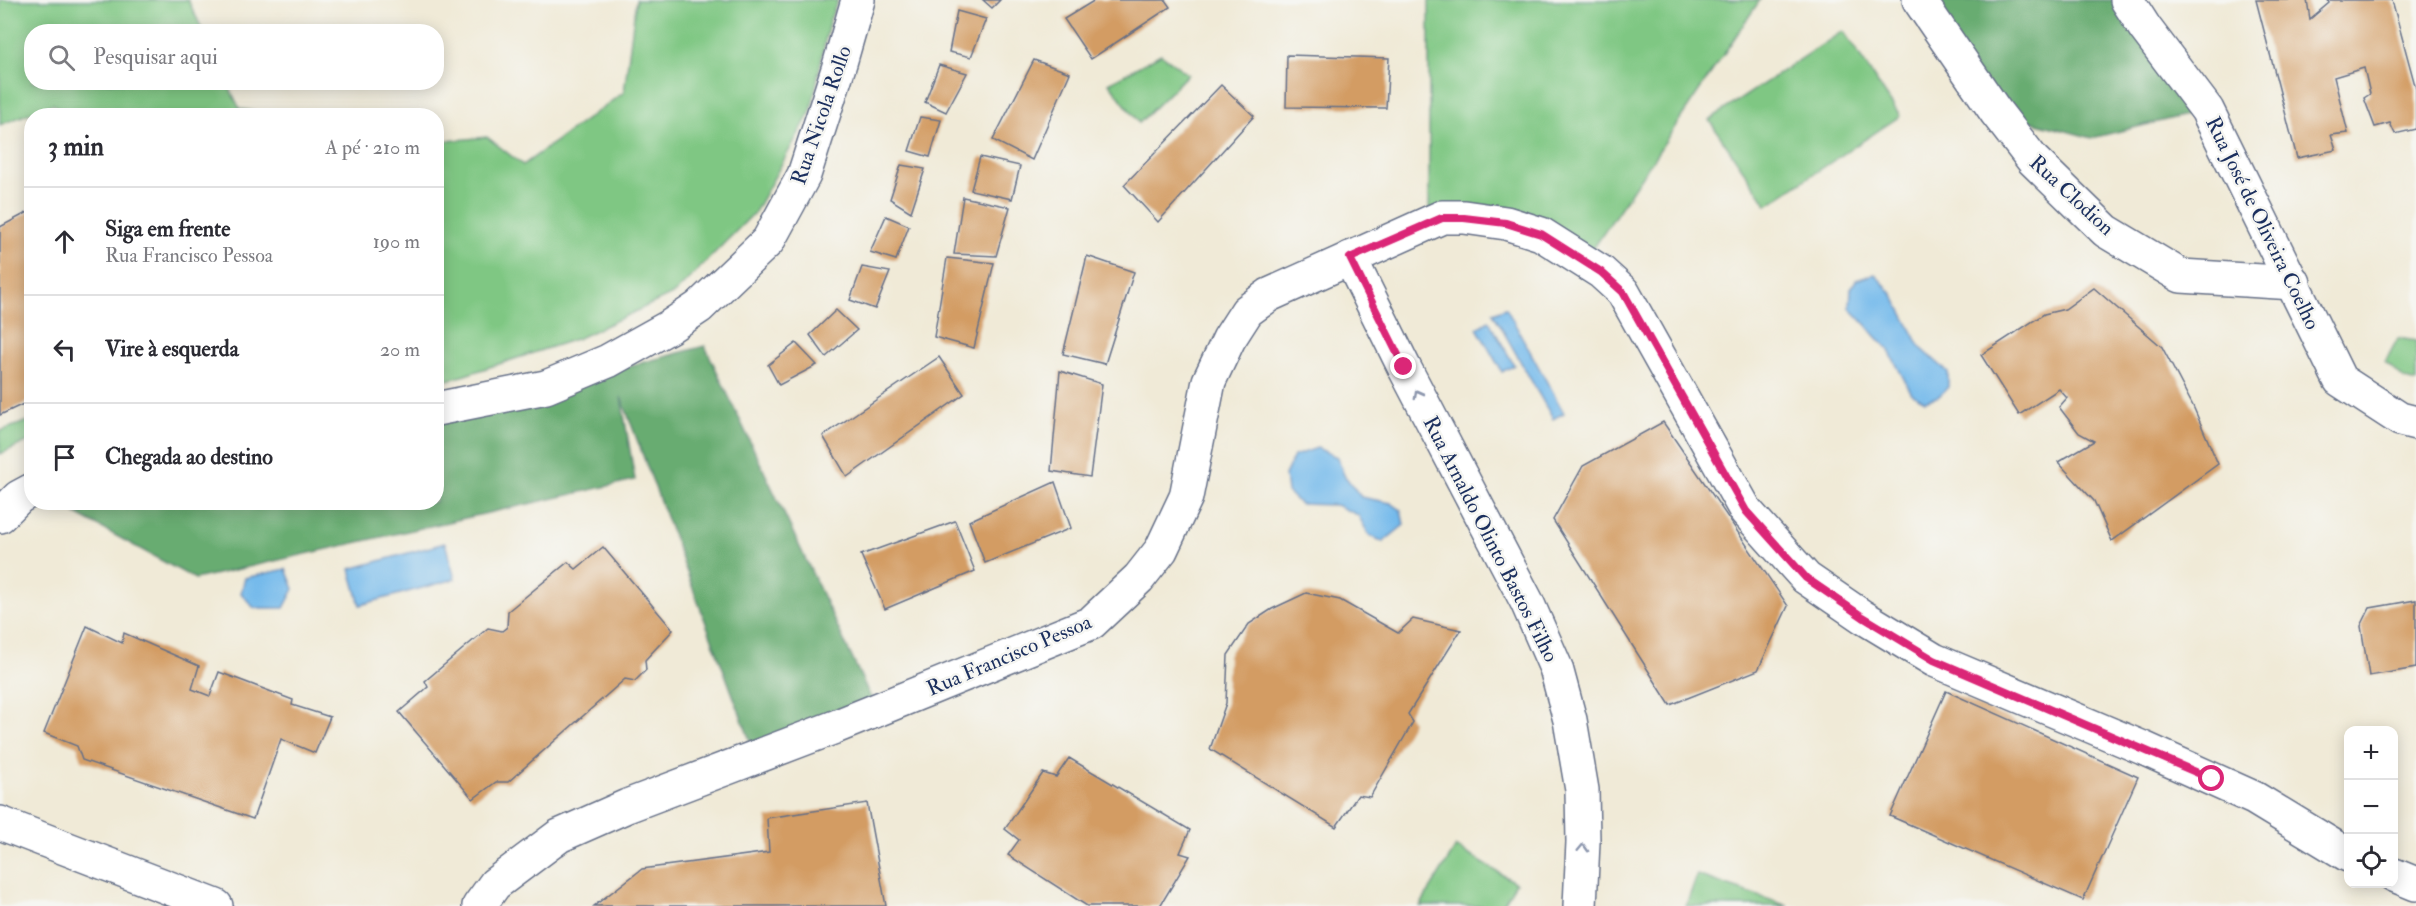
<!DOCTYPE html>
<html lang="pt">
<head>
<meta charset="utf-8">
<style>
	body { margin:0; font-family:"IM FELL Double Pica",serif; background:#f2f2f3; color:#2b2b33 }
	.controls { position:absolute; right:18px; bottom:18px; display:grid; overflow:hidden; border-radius:12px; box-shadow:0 3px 15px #0003 }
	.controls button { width:54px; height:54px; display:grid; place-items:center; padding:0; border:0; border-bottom:2px solid #e1e1e2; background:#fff; color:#2b2b33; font:30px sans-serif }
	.stop { position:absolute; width:18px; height:18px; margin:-14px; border:4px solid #db2777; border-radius:50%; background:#fff }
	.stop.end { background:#db2777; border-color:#fff; box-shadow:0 2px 6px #0008 }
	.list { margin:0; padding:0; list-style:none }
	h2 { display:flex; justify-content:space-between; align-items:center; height:78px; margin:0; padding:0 24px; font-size:26px }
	h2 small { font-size:20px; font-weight:400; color:#7c7c81 }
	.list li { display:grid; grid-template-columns:39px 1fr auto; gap:18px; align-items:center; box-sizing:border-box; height:108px; padding:0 24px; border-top:2px solid #e1e1e2 }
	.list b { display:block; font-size:22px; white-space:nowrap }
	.list p { margin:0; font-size:20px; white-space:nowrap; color:#7c7c81 }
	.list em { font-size:20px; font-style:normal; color:#7c7c81 }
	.icon { flex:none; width:33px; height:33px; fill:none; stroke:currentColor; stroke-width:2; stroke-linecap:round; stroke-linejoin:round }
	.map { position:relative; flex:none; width:2416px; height:906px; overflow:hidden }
	.search { position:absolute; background:#fff; box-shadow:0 3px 15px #0003; left:24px; top:24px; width:420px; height:66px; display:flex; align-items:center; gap:15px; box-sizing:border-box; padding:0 21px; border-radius:24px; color:#7c7c81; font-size:22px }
	.panel { position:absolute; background:#fff; box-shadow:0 3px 15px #0003; left:24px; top:108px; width:420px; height:402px; border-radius:24px }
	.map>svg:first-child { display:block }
	.green { fill:#7fc783; stroke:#4d7b70; stroke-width:1.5 }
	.forest { fill:#67ac71; stroke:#416e68; stroke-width:1.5 }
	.water { fill:#75baeb; stroke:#4874a4; stroke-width:1.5 }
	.building { fill:#d39c63 }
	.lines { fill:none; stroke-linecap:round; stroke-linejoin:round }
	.minor-casing { stroke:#667088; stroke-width:36 }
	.minor { stroke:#fff; stroke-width:33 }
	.oneway { stroke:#8d97ae }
	.route { stroke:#db2777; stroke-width:8 }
	.labels { text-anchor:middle; stroke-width:5; stroke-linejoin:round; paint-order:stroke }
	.street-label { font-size:21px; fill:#1b2f5e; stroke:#f6f6f2 }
</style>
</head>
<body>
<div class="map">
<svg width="2416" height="906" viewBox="0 0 2416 906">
	<rect width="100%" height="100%" fill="#f6f6f2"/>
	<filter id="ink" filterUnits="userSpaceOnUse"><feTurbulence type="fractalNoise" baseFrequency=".0167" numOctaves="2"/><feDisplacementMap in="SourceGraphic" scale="12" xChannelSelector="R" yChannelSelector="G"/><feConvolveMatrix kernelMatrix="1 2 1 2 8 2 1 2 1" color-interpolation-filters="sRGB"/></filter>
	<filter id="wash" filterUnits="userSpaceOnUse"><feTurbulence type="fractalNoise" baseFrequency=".008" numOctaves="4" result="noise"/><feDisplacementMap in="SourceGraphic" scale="24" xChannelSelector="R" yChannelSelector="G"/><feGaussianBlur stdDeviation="1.35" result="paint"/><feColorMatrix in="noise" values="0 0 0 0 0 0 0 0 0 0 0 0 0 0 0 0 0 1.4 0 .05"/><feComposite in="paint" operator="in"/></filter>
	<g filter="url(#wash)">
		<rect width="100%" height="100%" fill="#f0ead7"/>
		<g class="green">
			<path d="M0 0H188L203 31 32 32V82L227 83 240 109 279 115H71L53 104 0 125Z"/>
			<path d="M636 0H838L829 22 811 111 755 212 675 293 579 338 456 378 437 382V142L487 137 523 165 624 92Z"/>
			<path d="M1429 0H1760L1593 249 1429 223Z"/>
			<path d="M1843 31 1900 116 1767 205 1709 120Z"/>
			<path d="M1161 54 1188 74 1139 123 1109 83Z"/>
			<path d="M2398 338 2416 341V382L2405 379 2385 362Z"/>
			<path d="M31 420V440L0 454V431Z"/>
			<path d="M1456 847 1516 883 1502 906H1420Z"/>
			<path d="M1697 875 1788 906H1686Z"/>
		</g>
		<g class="forest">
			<path d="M1919 0H2140L2207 110 2092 138 1996 112Z"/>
			<path d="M705 346 872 700 751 743 621 397 635 480 195 579 76 514 117 502H436L437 417Z"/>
		</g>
		<g class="water">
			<path d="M1875 274 1893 295 1921 348 1948 372V387L1939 396 1925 401 1912 394 1888 349 1850 308 1851 289 1856 280Z"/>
			<path d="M1506 308 1564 413 1553 419 1493 313Z"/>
			<path d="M1489 321 1514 365 1502 372 1477 328Z"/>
			<path d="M1317 448 1337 457 1344 475 1361 497 1391 503 1401 510 1404 525 1383 542 1369 535 1358 515 1336 505 1300 504 1287 492 1285 475 1294 456Z"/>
			<path d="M445 543 455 579 360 605 350 569Z"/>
			<path d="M286 569 294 589 284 608H254L241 593 245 578Z"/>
		</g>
		<g id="blocks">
			<g class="building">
				<path d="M983 0H1000L992 8Z"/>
				<path d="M1095 0H1165L1170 7 1091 59 1064 19Z"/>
				<path d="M2256 0H2307L2310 19 2329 3 2328 0H2392L2416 89V129L2395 134 2390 123 2375 127 2364 98 2370 94 2364 68 2334 77 2348 133 2331 135 2336 150 2297 158Z"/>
				<path d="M957 11 986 19 971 57 949 52Z"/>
				<path d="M1287 55 1389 58 1386 108 1286 107Z"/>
				<path d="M1034 60 1070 73 1032 160 993 140Z"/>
				<path d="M939 65 967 73 946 112 925 102Z"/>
				<path d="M1221 85 1254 116 1158 222 1124 185Z"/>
				<path d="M920 117 941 120 930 157 909 151Z"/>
				<path d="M980 157 1020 166 1012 199 971 190Z"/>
				<path d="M901 165 925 169 911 212 890 199Z"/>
				<path d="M963 197 1010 207 996 256 954 254Z"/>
				<path d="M32 210V400L0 415V227Z"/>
				<path d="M886 216 909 226 896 260 870 252Z"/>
				<path d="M1087 256 1134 272 1105 364 1063 354Z"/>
				<path d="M947 258 994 263 974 348 934 337Z"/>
				<path d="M862 267 890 272 875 309 850 300Z"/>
				<path d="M2094 288 2162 347 2193 406 2218 464 2112 541 2094 501 2058 462 2094 441 2079 433 2059 407 2067 398 2059 389 2019 415 1981 355 2044 314 2065 309Z"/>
				<path d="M836 310 857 330 826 357 810 335Z"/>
				<path d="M796 343 817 365 779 385 768 365Z"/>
				<path d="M939 357 964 394 847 477 823 436Z"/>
				<path d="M1060 371 1102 384 1090 477 1051 471Z"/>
				<path d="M1663 422 1788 606 1758 670 1670 705 1553 520 1583 466Z"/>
				<path d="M1055 482 1071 528 985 563 969 521Z"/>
				<path d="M955 521 975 571 885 609 861 555Z"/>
				<path d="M603 547 673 630 645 660 646 670 635 681 625 679 508 782H496L473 799 399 712 428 687 425 681 488 628 502 631 507 627 508 611 568 562 576 569Z"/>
				<path d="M1306 593 1340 600 1398 633 1413 619 1461 630 1408 714 1413 722 1370 797 1358 795 1336 827 1210 749 1226 703 1228 655 1249 624 1272 609Z"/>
				<path d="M2416 600V668L2369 676 2361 626 2370 608Z"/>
				<path d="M87 626 122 643 124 633 199 666 192 689 210 696 219 672 293 700 292 705 330 717 315 753 281 739 253 819 82 760 77 746 44 733Z"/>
				<path d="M1946 691 2138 777 2083 900 1890 816Z"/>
				<path d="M1069 758 1190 830 1180 853 1190 856 1160 906H1087L1008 855 1019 840 1005 829 1043 773 1056 777Z"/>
				<path d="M867 803 886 906H594L642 869 769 852 767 818Z"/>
			</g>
		</g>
	</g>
	<g filter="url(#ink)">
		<use href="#blocks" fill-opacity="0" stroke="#667088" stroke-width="1.5"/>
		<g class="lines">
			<defs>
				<g id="minor">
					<path d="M1919 0 1996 112 2033 160 2106 231 2181 276 2294 283"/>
					<path d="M2127 0 2145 28 2207 110 2340 380 2400 419 2416 423"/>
					<path d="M1350 258 1404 367 1527 602 1556 668 1570 720 1582 790 1583 842 1580 906"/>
					<path d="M436 409 546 387 608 361 669 327 699 307 768 241 804 175 840 63 858 0"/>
					<path d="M0 516 19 497 32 490"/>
					<path d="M0 823 216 906"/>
					<path d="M2394 875 2416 884"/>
					<path d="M479 906 495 884 559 836 627 806 835 727 1091 623 1139 578 1161 550 1186 497 1209 381 1229 339 1247 311 1269 295 1442 217H1464L1506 223 1541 234 1601 272 1623 292 1746 511 1806 578 1863 617 1934 660 2143 748 2254 798 2348 855"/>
				</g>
			</defs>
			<use href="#minor" class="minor-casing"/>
			<use href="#minor" class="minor"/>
		</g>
		<defs><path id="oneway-chevron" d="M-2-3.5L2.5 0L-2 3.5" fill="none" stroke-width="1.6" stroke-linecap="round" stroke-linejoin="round" transform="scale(1.5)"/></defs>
		<g class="oneway">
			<use href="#oneway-chevron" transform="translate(1418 394) rotate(-118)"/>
			<use href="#oneway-chevron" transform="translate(1583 848) rotate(-88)"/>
		</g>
	</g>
	<g class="lines" filter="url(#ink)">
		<path class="route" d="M1404 367 1350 258 1442 218H1464L1506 223 1541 234 1601 272 1623 292 1746 511 1806 578 1863 617 1934 660 2212 779"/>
	</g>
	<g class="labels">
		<g class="street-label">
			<text transform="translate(821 115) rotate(-71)" y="7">Rua Nicola Rollo</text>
			<text transform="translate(2072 195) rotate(43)" y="7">Rua Clodion</text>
			<text transform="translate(2263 223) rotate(64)" y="7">Rua José de Oliveira Coelho</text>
			<text transform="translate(1491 539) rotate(63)" y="7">Rua Arnaldo Olinto Bastos Filho</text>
			<text transform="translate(1009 655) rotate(-23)" y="7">Rua Francisco Pessoa</text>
		</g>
	</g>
</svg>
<div class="controls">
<button>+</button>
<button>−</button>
<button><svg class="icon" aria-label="locate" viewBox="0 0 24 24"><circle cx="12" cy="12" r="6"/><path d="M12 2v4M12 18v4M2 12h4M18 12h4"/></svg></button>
</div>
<div class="stop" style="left:2212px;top:779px"></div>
<div class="stop end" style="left:1404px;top:367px"></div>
<div class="search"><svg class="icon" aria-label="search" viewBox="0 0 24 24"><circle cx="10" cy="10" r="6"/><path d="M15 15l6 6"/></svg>Pesquisar aqui</div>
<section class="panel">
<h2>3 min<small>A pé · 210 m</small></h2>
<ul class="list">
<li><svg class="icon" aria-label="ahead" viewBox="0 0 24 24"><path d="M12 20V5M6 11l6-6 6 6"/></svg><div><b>Siga em frente</b><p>Rua Francisco Pessoa</p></div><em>190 m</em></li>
<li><svg class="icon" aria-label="left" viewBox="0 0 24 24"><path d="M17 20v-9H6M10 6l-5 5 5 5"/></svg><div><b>Vire à esquerda</b></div><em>20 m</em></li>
<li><svg class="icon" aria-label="arrive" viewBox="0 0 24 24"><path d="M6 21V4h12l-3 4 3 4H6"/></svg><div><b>Chegada ao destino</b></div></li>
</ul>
</section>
</div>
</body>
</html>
